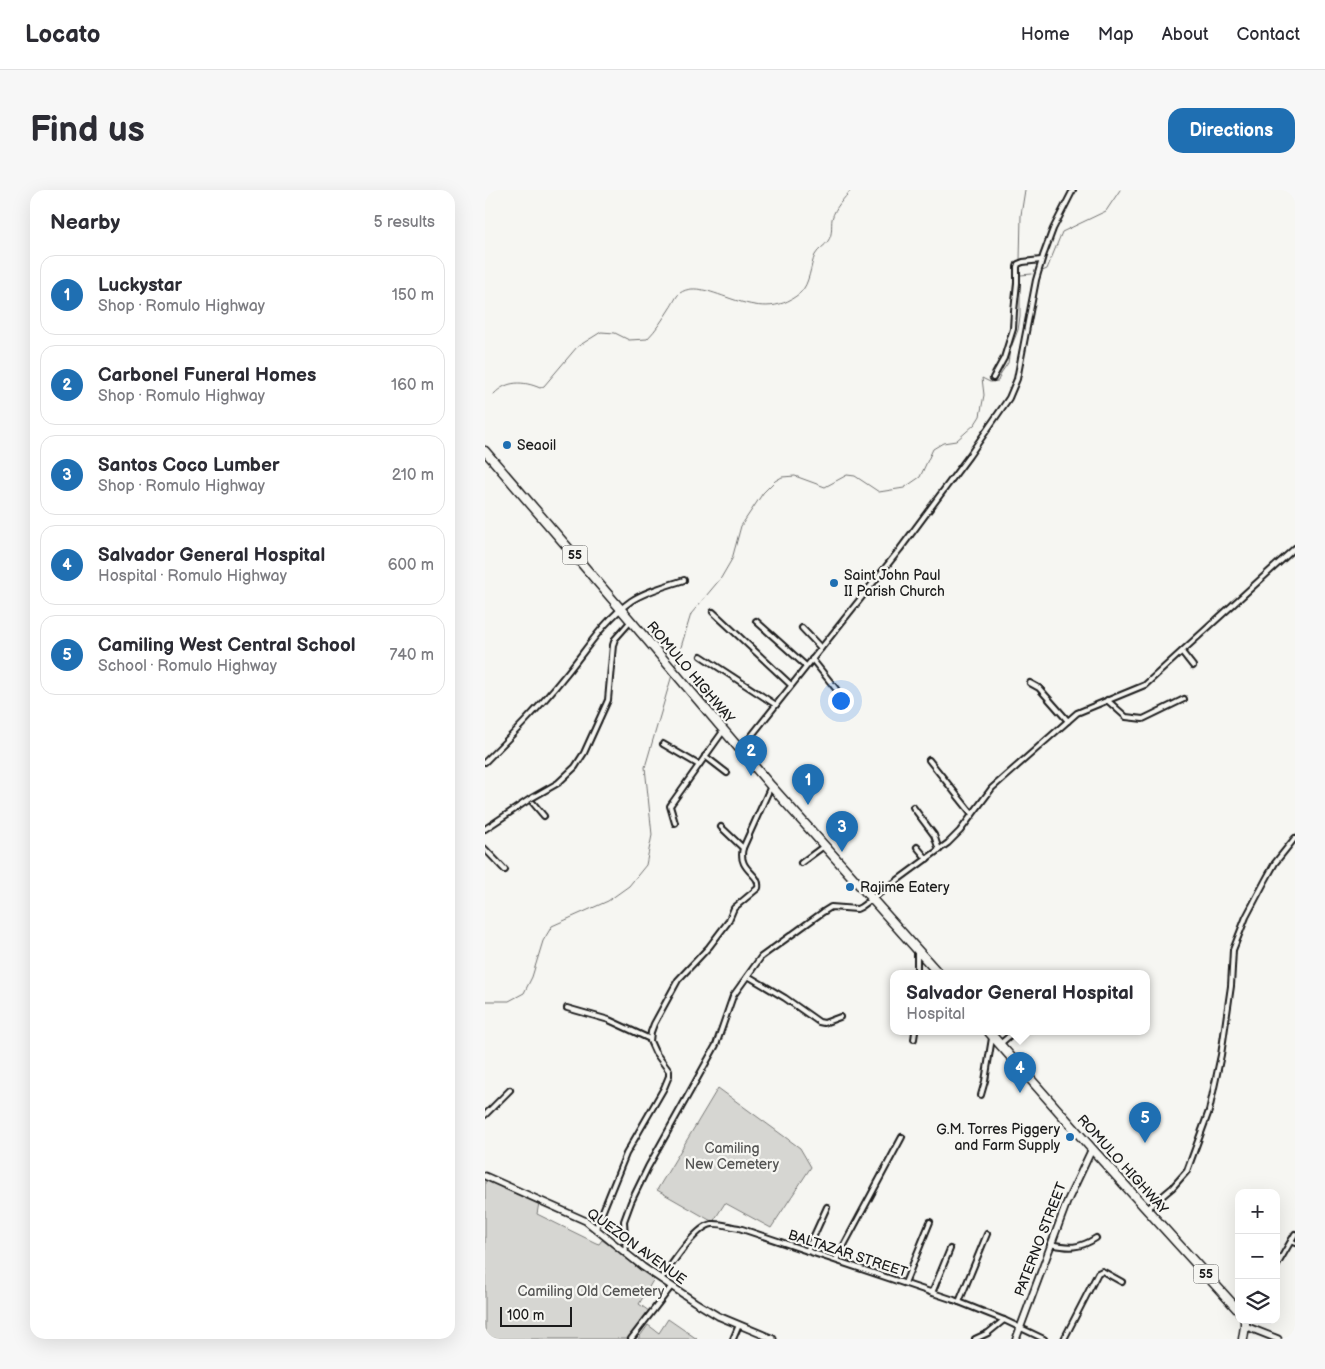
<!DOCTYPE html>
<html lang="en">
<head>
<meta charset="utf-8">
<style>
	body { margin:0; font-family:"Balsamiq Sans",sans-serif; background:#f7f7f7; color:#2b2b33 }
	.controls { position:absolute; right:15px; bottom:15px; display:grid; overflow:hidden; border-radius:10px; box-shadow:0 5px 20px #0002 }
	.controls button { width:45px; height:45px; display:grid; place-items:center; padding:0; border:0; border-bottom:1px solid #e1e1e2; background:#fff; color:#2b2b33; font:25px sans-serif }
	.scale { position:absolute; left:15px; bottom:12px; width:72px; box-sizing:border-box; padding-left:5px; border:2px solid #1c1c1c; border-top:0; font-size:14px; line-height:18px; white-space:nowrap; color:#1c1c1c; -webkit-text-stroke:4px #f6f6f2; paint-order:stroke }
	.you { position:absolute; left:355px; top:510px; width:18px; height:18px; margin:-12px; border:4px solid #fff; border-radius:50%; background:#1a73e8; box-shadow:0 0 0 8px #1a73e833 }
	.badge { display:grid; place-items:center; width:32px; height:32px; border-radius:50%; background:#1f6fb2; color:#fff; font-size:16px; font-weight:700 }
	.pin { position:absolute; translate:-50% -41px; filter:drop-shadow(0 1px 2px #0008) }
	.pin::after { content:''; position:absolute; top:26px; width:18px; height:15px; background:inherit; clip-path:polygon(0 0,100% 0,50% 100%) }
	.popup { position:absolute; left:405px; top:780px; width:260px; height:65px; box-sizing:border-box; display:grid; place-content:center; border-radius:10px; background:#fff; filter:drop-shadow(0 1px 4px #0005); font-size:16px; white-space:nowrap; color:#7c7c81 }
	.popup b { font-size:19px; color:#2b2b33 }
	.popup::after { content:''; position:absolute; left:50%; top:100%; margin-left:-10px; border:10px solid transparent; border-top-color:#fff }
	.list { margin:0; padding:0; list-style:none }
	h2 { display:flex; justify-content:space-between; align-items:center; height:65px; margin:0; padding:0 20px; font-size:21px }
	h2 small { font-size:16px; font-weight:400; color:#7c7c81 }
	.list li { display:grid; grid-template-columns:32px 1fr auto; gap:15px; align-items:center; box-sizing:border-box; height:80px; margin:0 10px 10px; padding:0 10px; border:1px solid #e1e1e2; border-radius:15px }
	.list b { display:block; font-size:19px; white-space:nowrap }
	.list p { margin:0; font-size:16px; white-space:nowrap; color:#7c7c81 }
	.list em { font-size:16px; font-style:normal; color:#7c7c81 }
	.icon { flex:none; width:28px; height:28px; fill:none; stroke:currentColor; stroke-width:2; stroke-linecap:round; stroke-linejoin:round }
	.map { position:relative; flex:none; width:810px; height:1149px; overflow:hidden; border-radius:15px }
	header { display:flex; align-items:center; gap:30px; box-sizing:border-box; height:70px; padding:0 25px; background:#fff; border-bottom:1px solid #e1e1e2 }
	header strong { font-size:24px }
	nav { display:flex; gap:28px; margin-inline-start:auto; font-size:18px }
	.intro { display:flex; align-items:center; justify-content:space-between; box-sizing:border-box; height:120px; padding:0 30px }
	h1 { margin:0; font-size:35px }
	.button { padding:12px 22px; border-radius:15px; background:#1f6fb2; color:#fff; font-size:18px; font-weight:700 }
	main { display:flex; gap:30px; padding:0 30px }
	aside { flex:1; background:#fff; border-radius:15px; box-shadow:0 5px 20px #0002 }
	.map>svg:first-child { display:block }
	.green { fill:#d6d6d2; stroke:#797977 }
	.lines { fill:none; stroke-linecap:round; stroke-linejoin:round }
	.stream { stroke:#727271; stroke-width:1 }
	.street-casing { stroke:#1c1c1c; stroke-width:8 }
	.secondary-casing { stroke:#1c1c1c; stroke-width:9 }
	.highway-casing { stroke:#1c1c1c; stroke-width:11 }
	.street { stroke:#f6f6f2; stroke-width:4 }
	.secondary { stroke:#f6f6f2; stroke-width:5.5 }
	.highway { stroke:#f6f6f2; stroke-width:8 }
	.poi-dot { fill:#1f6fb2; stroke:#f6f6f2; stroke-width:2 }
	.labels { text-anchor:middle; stroke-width:4.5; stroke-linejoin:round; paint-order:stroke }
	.shield { fill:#f6f6f2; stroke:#5d5d5c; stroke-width:1 }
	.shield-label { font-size:12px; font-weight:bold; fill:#1c1c1c }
	.poi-label { font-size:14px; fill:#1c1c1c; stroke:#f6f6f2; text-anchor:start }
	.street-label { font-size:14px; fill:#1c1c1c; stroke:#f6f6f2 }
	.park-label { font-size:14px; fill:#545453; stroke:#f6f6f2 }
</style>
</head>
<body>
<header>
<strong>Locato</strong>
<nav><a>Home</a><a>Map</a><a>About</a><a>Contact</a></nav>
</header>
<div class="intro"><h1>Find us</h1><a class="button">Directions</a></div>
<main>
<aside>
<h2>Nearby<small>5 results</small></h2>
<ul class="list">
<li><span class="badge">1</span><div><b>Luckystar</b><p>Shop · Romulo Highway</p></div><em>150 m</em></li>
<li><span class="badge">2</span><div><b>Carbonel Funeral Homes</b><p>Shop · Romulo Highway</p></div><em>160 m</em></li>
<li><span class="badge">3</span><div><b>Santos Coco Lumber</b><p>Shop · Romulo Highway</p></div><em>210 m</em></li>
<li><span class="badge">4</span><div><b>Salvador General Hospital</b><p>Hospital · Romulo Highway</p></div><em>600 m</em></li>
<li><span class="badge">5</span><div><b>Camiling West Central School</b><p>School · Romulo Highway</p></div><em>740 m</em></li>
</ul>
</aside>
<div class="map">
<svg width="810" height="1149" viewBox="0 0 810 1149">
	<rect width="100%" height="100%" fill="#f6f6f2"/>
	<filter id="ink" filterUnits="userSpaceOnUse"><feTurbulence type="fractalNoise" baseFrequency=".02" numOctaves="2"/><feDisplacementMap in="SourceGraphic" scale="10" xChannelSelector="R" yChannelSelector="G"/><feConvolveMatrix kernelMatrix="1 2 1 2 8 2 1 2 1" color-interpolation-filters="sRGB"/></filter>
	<g filter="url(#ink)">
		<g class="green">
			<path d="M233 898 315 958 326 977 286 1038 240 1013 228 1032 172 1000Z"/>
			<path d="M0 990 54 1013 52 1024 111 1053 114 1054 117 1050 170 1087 154 1114 164 1121 145 1149H0Z"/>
			<path d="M183 1129 212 1149H153L163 1135 174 1143Z"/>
		</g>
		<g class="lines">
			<g class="stream">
				<path d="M535 71 536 25 540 0"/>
				<path d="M555 82 562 79 577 42 621 21 635 0"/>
				<path d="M536 85 547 84"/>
				<path d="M9 204C22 190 39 191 55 198L59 196 92 157 116 142 130 143 144 150 162 149C171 140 178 129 185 118 188 114 191 106 195 103 222 84 272 140 315 103 325 94 325 76 330 65 333 59 340 56 343 51 348 44 346 36 347 29 350 17 359 9 366 0"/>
				<path d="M190 477 206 424 236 388 247 369 256 336 278 303 290 291 297 287 310 286 340 297 362 285 370 286 394 302 419 298 435 287 448 259 458 253 471 251 490 234 495 226 499 205 497 188 505 192 513 191 516 183 523 173 525 160 533 140 535 127V75"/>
				<path d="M0 811H24L39 803 47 787 58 751 67 736 123 711 144 696 161 675 167 645 160 577 187 485"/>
				<path d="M151 1149 159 1137"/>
			</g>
			<defs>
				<g id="street">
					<path d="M508 188 519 168 528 139 529 121 532 93V77L533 74 538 72 556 70"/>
					<path d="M228 422 306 495"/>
					<path d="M271 431 321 476"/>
					<path d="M317 438 336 458"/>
					<path d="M697 462 708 476"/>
					<path d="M216 466 291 515"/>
					<path d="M327 469 351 499"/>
					<path d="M545 493 554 498 583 531"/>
					<path d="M622 510 641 527 658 529 699 509"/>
					<path d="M178 554 214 575"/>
					<path d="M256 559 415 359 484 266 524 208 532 189 551 90 558 66 568 39 588 0"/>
					<path d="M220 566 242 583"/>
					<path d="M444 570 487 624"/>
					<path d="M0 572C27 545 54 518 78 488 100 462 118 431 146 411 161 401 181 396 199 390"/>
					<path d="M48 613 59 626"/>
					<path d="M428 617 449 645 454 660"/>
					<path d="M190 633 185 616 187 613 239 540"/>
					<path d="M236 637 258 658"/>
					<path d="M0 639 45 609 73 593 90 577 99 563 123 510 128 455 130 449 146 431"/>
					<path d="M432 657 442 669"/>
					<path d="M0 659 20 680"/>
					<path d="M316 673 339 656"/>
					<path d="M432 784V762"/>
					<path d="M263 786 300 808 334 832 339 833 355 827"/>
					<path d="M82 818 124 830 165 849"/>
					<path d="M429 849 430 842"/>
					<path d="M515 854 529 842"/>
					<path d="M496 905 500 891 507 848"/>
					<path d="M0 925 25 900"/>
					<path d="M662 1019 687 998 702 981 724 921 736 865 746 796 748 760 761 727 779 693 790 673 810 648"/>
					<path d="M111 1038 141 964 179 898 184 886V881L170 862 165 851 166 842 169 834 193 790 224 757 243 732 249 718 273 698C276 683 252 681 258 658L286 596"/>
					<path d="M806 1051 810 1044"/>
					<path d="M565 1054C584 1058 594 1059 611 1048"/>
					<path d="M322 1061 342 1017"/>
					<path d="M141 1064 139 1031 146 1012 163 977 231 855 248 806 276 767 338 722 346 717 372 719 376 717 463 653 475 641 507 598 592 523 660 495 810 358"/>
					<path d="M351 1070 417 947"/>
					<path d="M791 1077 806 1051 810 1053"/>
					<path d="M176 1089C186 1076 210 1037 227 1034 235 1033 246 1037 254 1038L469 1110 519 1130 559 1149"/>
					<path d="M420 1093 445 1032"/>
					<path d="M447 1103 465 1059"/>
					<path d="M474 1112 502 1044"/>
					<path d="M146 1149 186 1097"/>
					<path d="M248 1149 254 1135"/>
					<path d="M490 1149 503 1143 519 1130"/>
					<path d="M579 1149 613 1083 617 1081 619 1082 637 1092"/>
				</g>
				<g id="secondary">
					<path d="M0 986 101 1031 158 1077 210 1112 233 1126 288 1149"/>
					<path d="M760 1136 793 1149"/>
					<path d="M531 1149 582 1012 607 959"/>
				</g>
				<g id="highway">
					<path d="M0 261 146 431 286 596 454 784"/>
					<path d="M504 842 607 959 754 1121"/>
					<path d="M758 1149 760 1136V1130"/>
				</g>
			</defs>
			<use href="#street" class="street-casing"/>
			<use href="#secondary" class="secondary-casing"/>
			<use href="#highway" class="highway-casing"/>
			<use href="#street" class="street"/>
			<use href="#secondary" class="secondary"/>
			<use href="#highway" class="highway"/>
		</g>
	</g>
	<g class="poi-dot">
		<circle cx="22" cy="255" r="5"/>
		<circle cx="349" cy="393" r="5"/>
		<circle cx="365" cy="697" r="5"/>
		<circle cx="585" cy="947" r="5"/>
	</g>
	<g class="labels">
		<g class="shield">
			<rect x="77.5" y="355.5" width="25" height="19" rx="4"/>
			<rect x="708.5" y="1074.5" width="25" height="19" rx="4"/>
		</g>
		<g class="shield-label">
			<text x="90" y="369">55</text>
			<text x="721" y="1088">55</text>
		</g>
		<g class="poi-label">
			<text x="32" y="260">Seaoil</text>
			<text x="359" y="390">Saint John Paul<tspan x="359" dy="16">II Parish Church</tspan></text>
			<text x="375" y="702">Rajime Eatery</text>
			<text x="575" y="944" text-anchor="end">G.M. Torres Piggery<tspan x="575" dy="16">and Farm Supply</tspan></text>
		</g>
		<g class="street-label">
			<text transform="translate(206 482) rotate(50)" y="5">ROMULO HIGHWAY</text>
			<text transform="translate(638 974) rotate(48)" y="5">ROMULO HIGHWAY</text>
			<text transform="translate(555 1049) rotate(-69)" y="5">PATERNO STREET</text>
			<text transform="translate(152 1056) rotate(36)" y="5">QUEZON AVENUE</text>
			<text transform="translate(363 1063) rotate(18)" y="5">BALTAZAR STREET</text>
		</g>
		<g class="park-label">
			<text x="247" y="963">Camiling<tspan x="247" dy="16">New Cemetery</tspan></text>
			<text x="106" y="1106">Camiling Old Cemetery</text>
		</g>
	</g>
</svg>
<div class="controls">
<button>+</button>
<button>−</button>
<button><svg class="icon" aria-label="layers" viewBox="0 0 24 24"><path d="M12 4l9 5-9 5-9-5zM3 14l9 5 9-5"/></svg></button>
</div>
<div class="scale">100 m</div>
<div class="you"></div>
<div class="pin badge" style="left:323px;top:615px">1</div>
<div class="pin badge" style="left:266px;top:586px">2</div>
<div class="pin badge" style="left:357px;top:662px">3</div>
<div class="pin badge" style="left:535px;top:903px">4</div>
<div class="popup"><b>Salvador General Hospital</b>Hospital</div>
<div class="pin badge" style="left:660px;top:953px">5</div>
</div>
</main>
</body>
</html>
